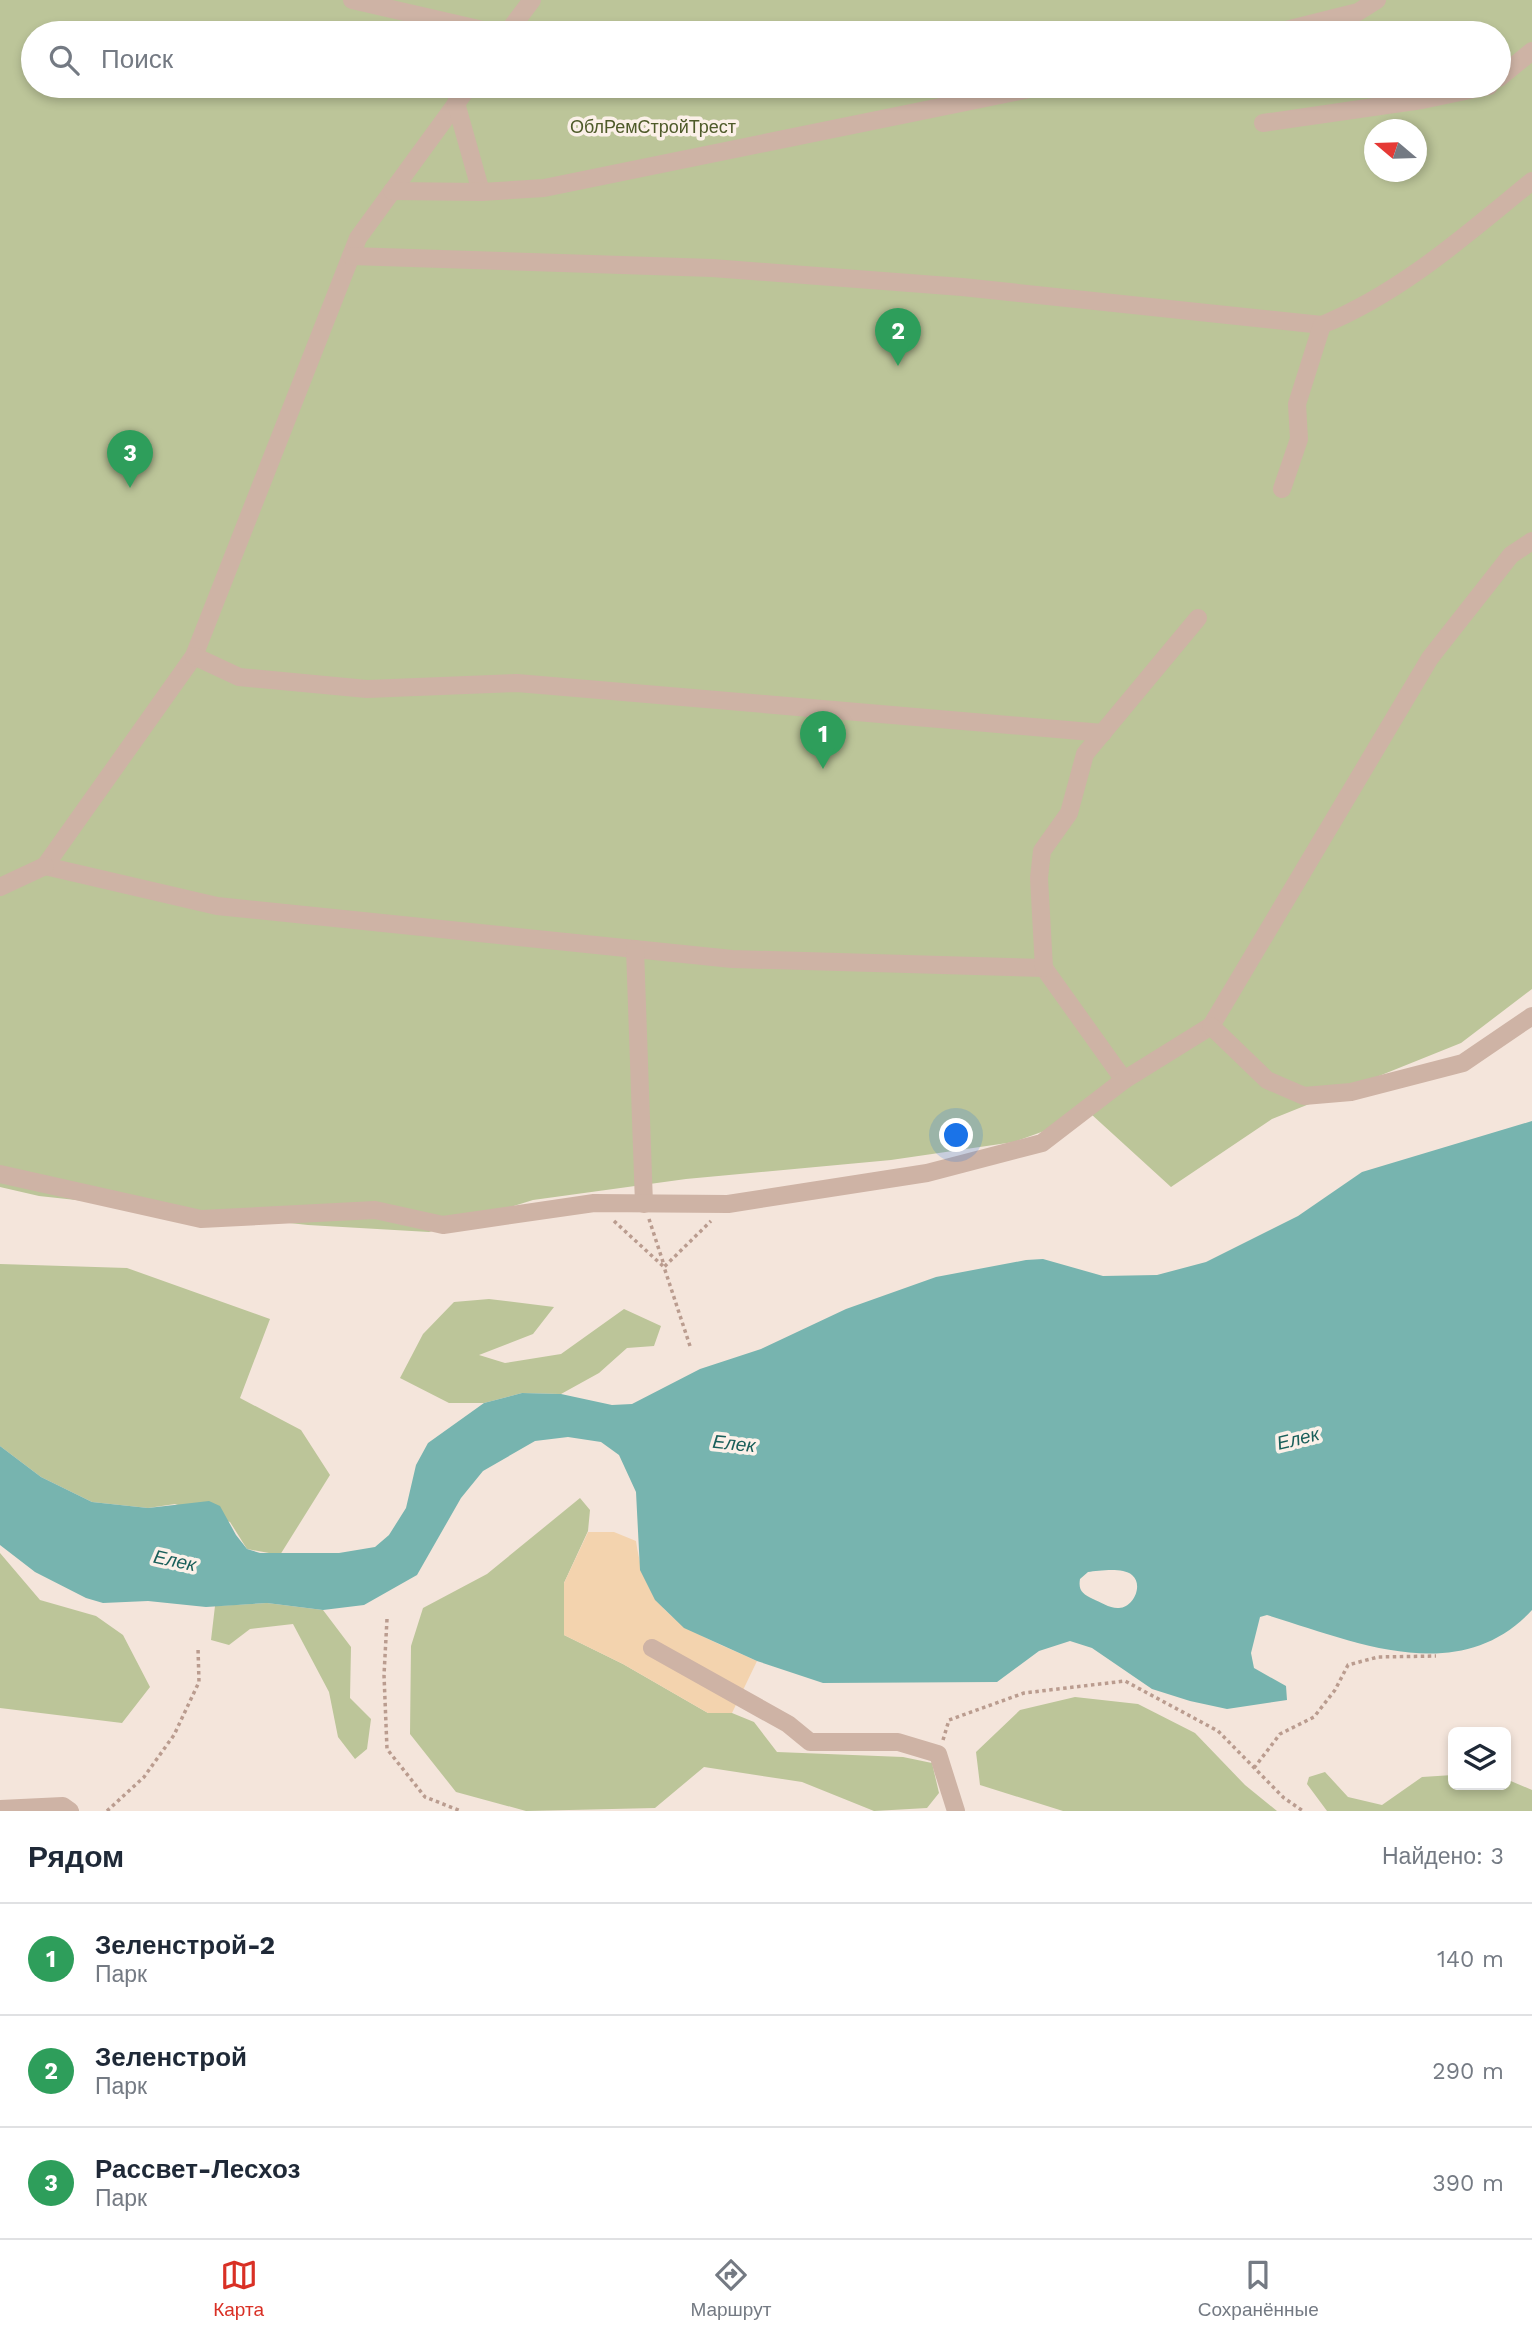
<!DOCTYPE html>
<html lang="ru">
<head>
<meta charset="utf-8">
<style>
	body { margin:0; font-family:"Work Sans",sans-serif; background:#f6f6f7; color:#1f2937 }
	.controls { position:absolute; right:21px; bottom:21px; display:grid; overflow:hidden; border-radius:10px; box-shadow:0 4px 10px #0003 }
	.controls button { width:63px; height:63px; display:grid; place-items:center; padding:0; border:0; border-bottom:2px solid #e0e1e3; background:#fff; color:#1f2937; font:35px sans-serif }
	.compass { position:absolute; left:1364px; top:119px; width:63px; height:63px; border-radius:50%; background:#fff; box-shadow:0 4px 10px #0003; rotate:289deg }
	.you { position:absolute; left:957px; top:1136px; width:24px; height:24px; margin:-18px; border:5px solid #fff; border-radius:50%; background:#1a73e8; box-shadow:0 0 0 10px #1a73e833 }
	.badge { display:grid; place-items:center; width:46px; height:46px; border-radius:50%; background:#d93025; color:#fff; font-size:23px; font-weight:700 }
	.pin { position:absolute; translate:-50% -58px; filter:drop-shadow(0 2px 4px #0008) }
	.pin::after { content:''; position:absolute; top:37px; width:24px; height:21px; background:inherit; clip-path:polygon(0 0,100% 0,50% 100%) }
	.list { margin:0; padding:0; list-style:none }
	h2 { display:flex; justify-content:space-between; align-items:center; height:91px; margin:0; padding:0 28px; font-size:30px }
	h2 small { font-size:23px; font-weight:400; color:#747a83 }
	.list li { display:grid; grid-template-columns:46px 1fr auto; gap:21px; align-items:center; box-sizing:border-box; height:112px; padding:0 28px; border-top:2px solid #e0e1e3 }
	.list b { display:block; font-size:26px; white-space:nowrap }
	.list p { margin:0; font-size:23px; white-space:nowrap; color:#747a83 }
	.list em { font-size:23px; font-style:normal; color:#747a83 }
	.icon { flex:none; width:38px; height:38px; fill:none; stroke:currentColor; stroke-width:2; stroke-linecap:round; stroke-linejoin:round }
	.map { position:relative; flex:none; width:1532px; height:1811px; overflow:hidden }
	.search { position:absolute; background:#fff; box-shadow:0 4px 10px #0003; left:21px; right:21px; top:21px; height:77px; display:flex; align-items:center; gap:18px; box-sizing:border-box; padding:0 24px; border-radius:38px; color:#747a83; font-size:26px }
	.sheet { height:427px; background:#fff }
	nav { display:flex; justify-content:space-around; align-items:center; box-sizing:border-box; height:98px; border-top:2px solid #e0e1e3; background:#fff; font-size:19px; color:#747a83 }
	nav a { display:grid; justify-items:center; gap:4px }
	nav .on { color:#d93025 }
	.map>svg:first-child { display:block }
	.green { fill:#bcc599; fill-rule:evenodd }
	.sand { fill:#f3d3ae }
	.water { fill:#77b4af; fill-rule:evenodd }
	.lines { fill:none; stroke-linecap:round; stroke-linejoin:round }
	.path { stroke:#ba9c8f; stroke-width:3.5; stroke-dasharray:3.5 3.5; stroke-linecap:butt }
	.minor { stroke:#ceb3a5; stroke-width:18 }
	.labels { text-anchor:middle; stroke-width:7; stroke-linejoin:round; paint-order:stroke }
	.park-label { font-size:18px; fill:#4e5a29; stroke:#fbf0e8 }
	.water-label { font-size:19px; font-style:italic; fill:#195f5a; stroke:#fbf0e8 }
</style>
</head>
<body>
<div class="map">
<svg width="1532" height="1811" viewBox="0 0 1532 1811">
	<rect width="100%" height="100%" fill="#f4e5db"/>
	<g class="green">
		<path d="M0 0H1532V989L1461 1043 1272 1119 1171 1187 1091 1114 1014 1142 891 1160 686 1179 533 1200 429 1232 308 1225 39 1196 0 1187ZM33 33H1499V86H33ZM1374 130H1416V172H1374Z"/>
		<path d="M0 1264 127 1268 270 1319 240 1398 301 1430 330 1475 280 1555 247 1549 230 1522 175 1504 148 1508 92 1502 41 1477 0 1446Z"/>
		<path d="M489 1299 554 1307 533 1334 479 1355 505 1363 561 1354 624 1309 661 1326 654 1346 627 1348 599 1373 561 1394 522 1393 484 1403H449L400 1378 423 1334 454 1302Z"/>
		<path d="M580 1498 590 1510 588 1531 564 1583V1635L623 1664 708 1713H732L754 1722 777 1752 903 1757 932 1763 939 1793 927 1808 874 1811 802 1782 704 1767 655 1808 526 1811 456 1792 410 1734 411 1646 423 1608 487 1574Z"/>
		<path d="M0 1553 40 1600 96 1616 123 1635 150 1687 122 1723 0 1708Z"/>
		<path d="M267 1603 323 1610 351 1647 350 1698 371 1719 367 1749 355 1759 338 1737 329 1692 293 1624 250 1629 229 1645 211 1640 215 1606Z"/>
		<path d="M1075 1697 1138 1704 1195 1733 1245 1785 1277 1811H1063L980 1785 976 1752 1020 1710Z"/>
		<path d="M1325 1772 1348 1797 1382 1805 1422 1777 1453 1775V1785H1506V1779L1532 1790V1811H1327L1307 1784 1309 1777Z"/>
	</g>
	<path class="sand" d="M588 1532H614L636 1541C647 1621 692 1631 757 1661L732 1713H708L623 1664 564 1635V1583Z"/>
	<path class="water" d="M1532 1121V1610C1459 1689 1353 1641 1267 1615L1260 1617 1251 1653 1254 1668 1286 1686 1287 1700 1227 1709 1190 1701 1152 1689 1092 1648 1070 1641 1039 1651 997 1682 823 1683 757 1661 684 1628 655 1600 640 1570 636 1492 619 1455 601 1442 568 1437 535 1441 483 1471 461 1498 417 1575 364 1605 323 1610 267 1603 206 1607 148 1601 103 1603 86 1598 35 1572 0 1545V1446L41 1477 92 1502 148 1508 209 1501 220 1506 236 1535 247 1549 260 1553H339L375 1547 389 1535 406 1508 416 1465 428 1443 484 1403 522 1393 561 1394 612 1405 632 1404 700 1369 761 1349 846 1309 936 1277 1026 1260 1043 1259 1103 1276 1157 1275 1206 1262 1298 1216 1362 1172ZM1088 1572C1099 1571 1122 1567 1132 1575 1144 1585 1133 1608 1119 1608 1111 1609 1100 1602 1093 1599 1083 1594 1078 1591 1080 1579Z"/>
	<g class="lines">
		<g class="path">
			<path d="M649 1219 664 1265"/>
			<path d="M614 1221 664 1267"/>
			<path d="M690 1346 664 1267 711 1221"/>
			<path d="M387 1619 384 1675 387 1749 425 1797 461 1811"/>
			<path d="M943 1740 949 1720 1024 1693 1125 1681 1218 1731 1284 1798 1303 1811"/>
			<path d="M1254 1768 1280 1734 1314 1717 1335 1690 1348 1665 1378 1657 1436 1656"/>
			<path d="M107 1811 144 1777 174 1735 199 1682 198 1648"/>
		</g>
		<g class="minor">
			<path d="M352 0 496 33"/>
			<path d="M507 33 532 0"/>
			<path d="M1274 33 1358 12 1377 0"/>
			<path d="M1499 78 1532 51"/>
			<path d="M469 86 358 238 194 656 45 866 217 906 732 959 1044 968 1124 1080 1211 1026 1430 658 1511 555 1532 541"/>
			<path d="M456 103 481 192"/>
			<path d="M1263 123 1422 100 1489 86"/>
			<path d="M392 191 481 192 544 188 1044 86"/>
			<path d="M351 256 712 268 962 287 1322 325"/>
			<path d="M1282 489 1299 439 1297 404 1322 325C1401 293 1467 234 1532 181"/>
			<path d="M194 656 239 677 367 689 517 683 1103 733"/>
			<path d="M0 887 45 866"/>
			<path d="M635 949 644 1204"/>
			<path d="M1044 968 1039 878 1042 851 1069 813 1085 754 1198 618"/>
			<path d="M1211 1026 1267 1080 1304 1096 1351 1092 1463 1063 1532 1016"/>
			<path d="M0 1174 201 1219 375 1210 443 1225 594 1203 728 1204 927 1173 1042 1143 1124 1080"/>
			<path d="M652 1648 788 1724 810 1742H898L938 1754 956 1811"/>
			<path d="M0 1809 63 1806 70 1811"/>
		</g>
	</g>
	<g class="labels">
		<g class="park-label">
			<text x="653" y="133">ОблРемСтройТрест</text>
		</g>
		<g class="water-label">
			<text transform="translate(1298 1438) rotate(-14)" y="7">Елек</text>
			<text transform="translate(734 1443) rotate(6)" y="7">Елек</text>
			<text transform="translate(175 1560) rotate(12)" y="7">Елек</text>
		</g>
	</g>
</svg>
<div class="controls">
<button><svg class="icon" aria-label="layers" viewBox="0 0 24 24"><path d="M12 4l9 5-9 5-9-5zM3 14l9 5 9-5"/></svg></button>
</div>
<svg class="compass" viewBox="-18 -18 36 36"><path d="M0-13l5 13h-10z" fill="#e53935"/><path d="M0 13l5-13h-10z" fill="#747a83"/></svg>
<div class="you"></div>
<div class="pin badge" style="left:823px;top:769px;background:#2e9e5b">1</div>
<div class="pin badge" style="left:898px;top:366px;background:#2e9e5b">2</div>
<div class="pin badge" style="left:130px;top:488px;background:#2e9e5b">3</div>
<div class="search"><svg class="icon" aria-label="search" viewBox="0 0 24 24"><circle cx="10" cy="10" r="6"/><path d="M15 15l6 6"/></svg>Поиск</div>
</div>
<section class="sheet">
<h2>Рядом<small>Найдено: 3</small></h2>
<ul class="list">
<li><span class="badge" style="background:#2e9e5b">1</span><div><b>Зеленстрой-2</b><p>Парк</p></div><em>140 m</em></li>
<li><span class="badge" style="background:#2e9e5b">2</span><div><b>Зеленстрой</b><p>Парк</p></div><em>290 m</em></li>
<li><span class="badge" style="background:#2e9e5b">3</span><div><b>Рассвет-Лесхоз</b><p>Парк</p></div><em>390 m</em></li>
</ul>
</section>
<nav>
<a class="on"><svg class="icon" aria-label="map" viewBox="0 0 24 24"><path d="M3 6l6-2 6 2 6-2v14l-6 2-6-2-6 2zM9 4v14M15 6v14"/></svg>Карта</a>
<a><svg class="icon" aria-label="directions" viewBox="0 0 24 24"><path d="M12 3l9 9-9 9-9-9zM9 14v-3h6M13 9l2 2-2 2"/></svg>Маршрут</a>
<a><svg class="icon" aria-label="saved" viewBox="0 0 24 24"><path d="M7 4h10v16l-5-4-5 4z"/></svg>Сохранённые</a>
</nav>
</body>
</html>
